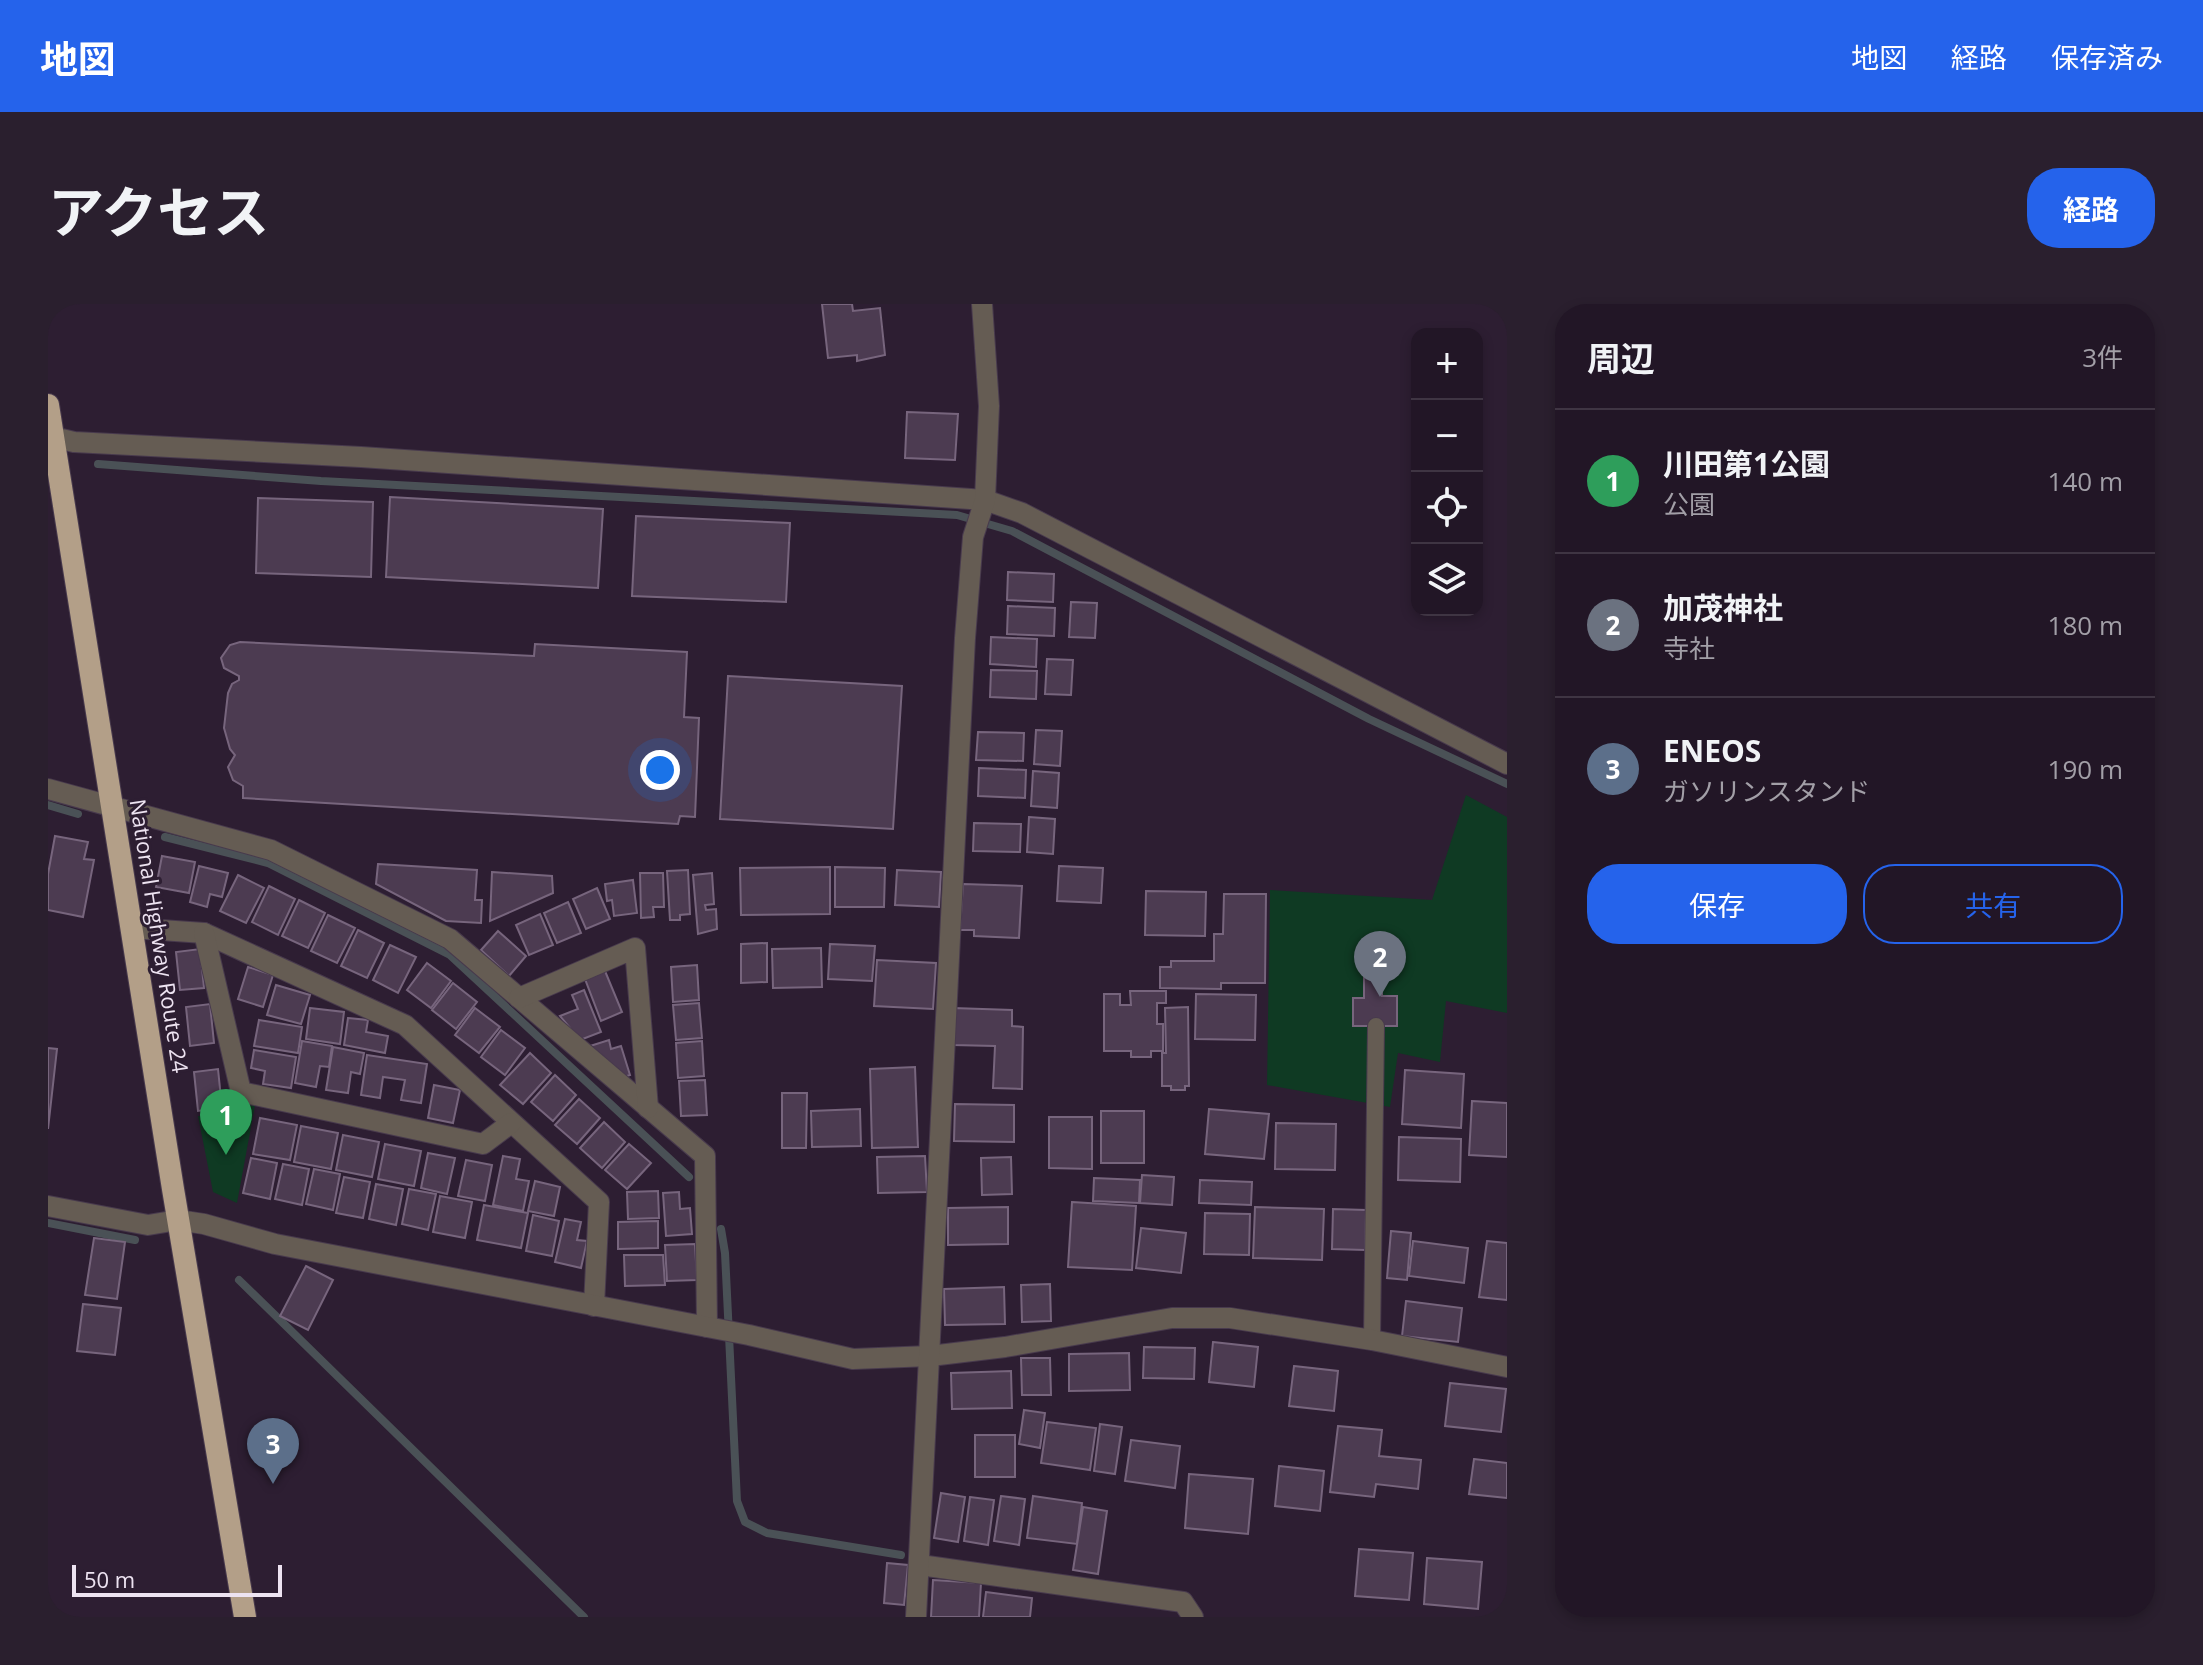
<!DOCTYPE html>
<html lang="ja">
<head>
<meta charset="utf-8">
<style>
	body { margin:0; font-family:"Open Sans","Noto Sans JP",sans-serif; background:#2a1f2e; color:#f1f3f6 }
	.controls { position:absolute; right:24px; top:24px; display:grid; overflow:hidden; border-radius:16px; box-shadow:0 4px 12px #0003 }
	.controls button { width:72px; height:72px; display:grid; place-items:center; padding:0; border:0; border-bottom:2px solid #3f3543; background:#221626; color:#f1f3f6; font:40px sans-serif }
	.scale { position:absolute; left:24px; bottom:20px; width:210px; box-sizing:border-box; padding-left:8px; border:4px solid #ede3f1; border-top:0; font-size:22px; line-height:28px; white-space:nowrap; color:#ede3f1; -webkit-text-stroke:6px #2d1e32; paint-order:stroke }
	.you { position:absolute; left:612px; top:466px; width:28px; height:28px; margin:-20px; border:6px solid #fff; border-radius:50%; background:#1a73e8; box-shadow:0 0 0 12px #1a73e833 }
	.badge { display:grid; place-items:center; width:52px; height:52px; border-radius:50%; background:#2563eb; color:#fff; font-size:26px; font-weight:700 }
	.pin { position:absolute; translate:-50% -66px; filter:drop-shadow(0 2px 4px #0008) }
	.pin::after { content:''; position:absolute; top:42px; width:28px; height:24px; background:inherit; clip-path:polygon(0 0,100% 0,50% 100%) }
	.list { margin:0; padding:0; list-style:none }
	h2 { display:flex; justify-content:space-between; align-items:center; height:104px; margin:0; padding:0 32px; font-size:34px }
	h2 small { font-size:26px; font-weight:400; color:#a29fa7 }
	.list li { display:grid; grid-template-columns:52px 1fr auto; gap:24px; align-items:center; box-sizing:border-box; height:144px; padding:0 32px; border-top:2px solid #3f3543 }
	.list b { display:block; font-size:30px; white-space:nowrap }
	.list p { margin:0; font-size:26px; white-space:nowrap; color:#a29fa7 }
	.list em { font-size:26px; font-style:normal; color:#a29fa7 }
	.actions { display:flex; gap:16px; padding:24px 32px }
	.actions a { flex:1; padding:18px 0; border:2px solid #2563eb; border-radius:32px; text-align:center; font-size:28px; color:#2563eb }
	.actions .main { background:#2563eb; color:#fff }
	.icon { flex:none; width:44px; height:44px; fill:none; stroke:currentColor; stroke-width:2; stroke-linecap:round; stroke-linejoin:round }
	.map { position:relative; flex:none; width:1459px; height:1313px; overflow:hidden; border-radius:32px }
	header { display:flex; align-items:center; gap:48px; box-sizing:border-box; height:112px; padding:0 40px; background:#2563eb; color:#fff }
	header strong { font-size:38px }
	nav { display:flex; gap:44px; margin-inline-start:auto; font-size:28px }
	.intro { display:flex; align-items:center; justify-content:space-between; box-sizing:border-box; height:192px; padding:0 48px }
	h1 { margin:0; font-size:56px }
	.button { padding:20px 36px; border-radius:32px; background:#2563eb; color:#fff; font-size:28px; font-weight:700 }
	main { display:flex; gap:48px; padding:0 48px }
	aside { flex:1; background:#221626; border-radius:32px; box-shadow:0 4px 12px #0003 }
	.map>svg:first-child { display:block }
	.green { fill:#0f3a23 }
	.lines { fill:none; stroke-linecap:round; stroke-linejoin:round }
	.stream { stroke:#4a5156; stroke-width:8 }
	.building { fill:#4c3b51; stroke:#77657d; stroke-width:2 }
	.service-casing { stroke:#483a4d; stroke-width:18 }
	.minor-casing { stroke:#483a4d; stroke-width:22 }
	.trunk-casing { stroke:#483a4d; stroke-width:24 }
	.service { stroke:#655c53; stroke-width:16 }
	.minor { stroke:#655c53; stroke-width:20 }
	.trunk { stroke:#b39f88; stroke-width:22 }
	.labels { text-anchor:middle; stroke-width:6; stroke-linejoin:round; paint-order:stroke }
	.street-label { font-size:22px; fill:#ede3f1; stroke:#2d1e32 }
</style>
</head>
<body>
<header>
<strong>地図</strong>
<nav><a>地図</a><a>経路</a><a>保存済み</a></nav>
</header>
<div class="intro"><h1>アクセス</h1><a class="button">経路</a></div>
<main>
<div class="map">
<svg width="1459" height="1313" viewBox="0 0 1459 1313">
	<rect width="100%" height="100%" fill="#2d1e32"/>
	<g class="green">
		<path d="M1418 491 1459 513V709L1398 697 1392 758 1350 749 1342 803 1219 781 1222 586 1384 596Z"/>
		<path d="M185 798 207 801 189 899 165 888 150 812 180 814Z"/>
	</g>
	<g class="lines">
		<g class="stream">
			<path d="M50 160 273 177 909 211 964 227 1321 415 1459 480"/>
			<path d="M0 501 30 510"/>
			<path d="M117 533 220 559 402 651 641 873"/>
			<path d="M0 919 87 936"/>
			<path d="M673 925 677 949 689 1197 697 1218 719 1229 853 1251"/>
			<path d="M191 976 536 1313"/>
		</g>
	</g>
	<g class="building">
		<path d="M774 0H804L805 7 832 4 837 51 809 57V51L780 54Z"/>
		<path d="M859 108 910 110 907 156 857 154Z"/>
		<path d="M342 193 555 205 550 284 338 273Z"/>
		<path d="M210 194 325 198 323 273 208 269Z"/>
		<path d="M588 212 742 219 738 298 584 292Z"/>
		<path d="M960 268 1006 270 1005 298 959 296Z"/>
		<path d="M1023 298 1049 299 1047 334 1021 333Z"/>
		<path d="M960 302 1007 304 1006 332 959 330Z"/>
		<path d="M943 333 989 335 988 363 942 360Z"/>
		<path d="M192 338 486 352 487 340 639 348 636 413 651 414 647 513 632 512 630 520 195 494V482L185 476 180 463 187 451 182 445 176 424 180 389 184 380 191 376V372L176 364 173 354 182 341Z"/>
		<path d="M999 355 1025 356 1023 391 997 390Z"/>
		<path d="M943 366 989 367 988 395 942 393Z"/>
		<path d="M680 372 854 382 845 525 672 515Z"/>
		<path d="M988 426 1014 427 1012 462 986 460Z"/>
		<path d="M930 428 976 429 975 457 928 456Z"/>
		<path d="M931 464 978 466 977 494 930 492Z"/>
		<path d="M985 467 1011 469 1009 504 983 502Z"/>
		<path d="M981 513 1007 515 1005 550 979 548Z"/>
		<path d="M926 519 973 520 972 548 925 547Z"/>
		<path d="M7 532 40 538 36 555 46 556 35 613 0 606V570Z"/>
		<path d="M114 552 147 558 141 589 108 583Z"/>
		<path d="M330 560 429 566 427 596H434L433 619 398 617 328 580Z"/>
		<path d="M151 562 180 569 174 593 162 590 159 603 142 598Z"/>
		<path d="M1011 562 1055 564 1053 599 1009 597Z"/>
		<path d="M782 563V610L693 611 692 564Z"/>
		<path d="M787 563 837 564 836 603H787Z"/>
		<path d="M640 566 642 610 632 611V616H622L619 567Z"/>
		<path d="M849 566 893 568 891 603 847 601Z"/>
		<path d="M444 568 504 572 505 589 442 617Z"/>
		<path d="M592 569H615L616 603H605L606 613 593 614Z"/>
		<path d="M664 569 666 600 657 601 658 606 668 605 669 625 650 630 645 571Z"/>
		<path d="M190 571 216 584 198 619 172 607Z"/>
		<path d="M585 576 589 609 566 612 564 596 559 597 557 580Z"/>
		<path d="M915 580 974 582 971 634 926 632V626H912Z"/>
		<path d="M221 582 247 595 230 631 204 618Z"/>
		<path d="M549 584 562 615 538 625 525 595Z"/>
		<path d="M1098 587 1158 588 1157 632 1097 631Z"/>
		<path d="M1176 590H1218L1217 679H1173V685L1112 684V663H1123V657H1166V630H1175Z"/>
		<path d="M251 596 277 609 260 644 234 632Z"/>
		<path d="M520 598 533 629 509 639 496 609Z"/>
		<path d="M492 610 505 641 481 651 468 621Z"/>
		<path d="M280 611 307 624 289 659 263 647Z"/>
		<path d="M310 626 336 639 319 674 293 662Z"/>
		<path d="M450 627 478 652 461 672 433 646Z"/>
		<path d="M719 639V678L693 679V640Z"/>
		<path d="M782 640 827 642 824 677 780 675Z"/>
		<path d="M342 641 368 653 350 689 325 676Z"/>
		<path d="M773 644 774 683 725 684 724 645Z"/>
		<path d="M152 645 156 684 132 686 128 648Z"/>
		<path d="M829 656 888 659 885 705 826 702Z"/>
		<path d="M379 659 403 677 383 704 359 686Z"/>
		<path d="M649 661 651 696 625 698 623 663Z"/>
		<path d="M1316 662H1334V692H1349V722H1305V694H1316Z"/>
		<path d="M200 663 225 671 215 703 190 695Z"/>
		<path d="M557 667 574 708 553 717 537 675Z"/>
		<path d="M405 679 429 698 408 725 384 706Z"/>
		<path d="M228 681 262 691 253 720 219 711Z"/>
		<path d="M536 686 553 728 532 736 512 712 530 705 524 691Z"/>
		<path d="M1082 687H1118V699H1109V720H1115V747H1103V753H1083V747H1056V690H1072V701H1083Z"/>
		<path d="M1148 690 1208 691 1207 736 1147 735Z"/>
		<path d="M651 699 654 734 628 736 625 701Z"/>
		<path d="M162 700 166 739 142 742 138 703Z"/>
		<path d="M1140 703 1141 782H1137V786H1123V782H1114V749H1118L1117 704Z"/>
		<path d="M262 704 296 708 292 740 258 735Z"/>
		<path d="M427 704 452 723 431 749 407 731Z"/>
		<path d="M905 704 964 706V722L975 723 974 785 945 784 947 742 905 741Z"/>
		<path d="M300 714 320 716 318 728 340 732 337 749 296 741Z"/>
		<path d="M211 716 254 723 250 749 206 742Z"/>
		<path d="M453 726 477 744 457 771 433 753Z"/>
		<path d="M561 736 563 745 573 742 582 771 572 774 542 742Z"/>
		<path d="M254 737 284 742 281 763 272 762 268 783 247 779Z"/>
		<path d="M654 737 656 772 630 774 628 739Z"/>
		<path d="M285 743 316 749 312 770 303 768 300 789 278 786Z"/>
		<path d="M0 744 9 745 0 825Z"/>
		<path d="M206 746 248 753 243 784 215 780 217 767 203 764Z"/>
		<path d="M482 749 503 769 475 800 452 781Z"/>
		<path d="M319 751 379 760 373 799 353 796 357 776 335 773 332 794 313 791Z"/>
		<path d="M867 763 870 843 824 844 822 765Z"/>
		<path d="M170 765 174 804 150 807 146 768Z"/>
		<path d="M1357 766 1416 770 1413 824 1354 820Z"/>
		<path d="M507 771 528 791 505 817 483 798Z"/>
		<path d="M657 776 659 811 633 812 631 777Z"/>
		<path d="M386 781 412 786 405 819 380 814Z"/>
		<path d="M734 789H759L758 844H734Z"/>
		<path d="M531 795 552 814 529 840 507 821Z"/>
		<path d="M1424 797 1459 799V853L1421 851Z"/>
		<path d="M907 800 966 801V838L906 837Z"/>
		<path d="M812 805 813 842 764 843 763 807Z"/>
		<path d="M1161 805 1221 810 1216 855 1157 850Z"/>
		<rect x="1053" y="807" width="43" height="52"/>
		<path d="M1001 813H1044V865L1001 864Z"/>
		<path d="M212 814 249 821 242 856 205 850Z"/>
		<path d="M556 818 577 838 554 864 532 844Z"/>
		<path d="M1228 819 1288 820 1287 866 1227 865Z"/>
		<path d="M253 822 290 829 283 865 246 858Z"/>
		<path d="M295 831 331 838 324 873 288 866Z"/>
		<path d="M1351 833 1413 835 1412 878 1350 876Z"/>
		<path d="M337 840 373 847 366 882 330 875Z"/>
		<path d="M581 840 603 859 579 885 557 866Z"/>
		<path d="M380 849 407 854 399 890 373 884Z"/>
		<path d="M455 852 472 855 468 875 481 877 475 907 445 901Z"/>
		<path d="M877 852 879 888 830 889 829 853Z"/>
		<path d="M963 853 964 890 934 891 933 854Z"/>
		<path d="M203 854 229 859 222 895 195 889Z"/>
		<path d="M418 856 444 861 437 897 410 892Z"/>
		<path d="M235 860 261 865 254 901 227 895Z"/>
		<path d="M266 865 292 870 285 906 258 900Z"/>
		<path d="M1094 871 1126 873 1124 901 1092 899Z"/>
		<path d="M296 873 322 878 315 914 288 909Z"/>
		<path d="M1046 874 1092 876 1091 899 1045 897Z"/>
		<path d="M1152 876 1204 878 1203 901 1151 899Z"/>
		<path d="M487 877 512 883 506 912 480 907Z"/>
		<path d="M328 880 355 885 348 921 321 915Z"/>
		<path d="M361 885 388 890 380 926 354 920Z"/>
		<path d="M610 887 611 914 580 915 579 888Z"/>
		<path d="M631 888 632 905 642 904 644 930 618 932 615 889Z"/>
		<path d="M392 892 424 898 417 934 385 928Z"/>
		<path d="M1024 898 1088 902 1084 966 1020 963Z"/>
		<path d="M436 901 480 909 473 944 429 936Z"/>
		<path d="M960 903V940L900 941V904Z"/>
		<path d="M1207 903 1276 905 1274 956 1205 954Z"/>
		<path d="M1285 905 1318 906 1317 946 1284 945Z"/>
		<path d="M1157 909 1202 910 1201 951 1156 950Z"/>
		<path d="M485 911 511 917 504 952 478 947Z"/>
		<path d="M517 915 533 918 529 936 539 937 533 964 507 958Z"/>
		<path d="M610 917V944L570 945V918Z"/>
		<path d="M1093 924 1138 929 1133 969 1088 964Z"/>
		<path d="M1343 927 1363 929 1359 976 1339 974Z"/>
		<path d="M46 934 77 938 69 995 37 991Z"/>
		<path d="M1365 937 1420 944 1416 979 1361 972Z"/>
		<path d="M1439 937 1459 939V996L1431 993Z"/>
		<path d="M647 940 649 976 619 977 617 941Z"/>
		<path d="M576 951H615L617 981 577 982Z"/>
		<path d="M258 962 285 976 260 1026 232 1012Z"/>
		<path d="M1002 980 1003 1017 974 1018 973 981Z"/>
		<path d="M956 983 957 1020 897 1021 896 985Z"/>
		<path d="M1358 997 1414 1004 1410 1038 1354 1032Z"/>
		<path d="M35 1000 73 1004 67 1051 29 1047Z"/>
		<path d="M1165 1038 1210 1043 1206 1083 1161 1078Z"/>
		<path d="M1096 1043 1147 1044 1146 1075 1095 1074Z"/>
		<path d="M1081 1049 1082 1086 1021 1087V1050Z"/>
		<path d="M973 1054H1002L1003 1091H974Z"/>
		<path d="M1246 1062 1290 1067 1286 1107 1241 1102Z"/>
		<path d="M963 1067 964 1104 904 1105 903 1069Z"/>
		<path d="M1402 1079 1458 1085 1453 1128 1397 1122Z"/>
		<path d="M976 1106 997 1109 992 1144 971 1140Z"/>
		<path d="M999 1118 1048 1124 1042 1166 993 1159Z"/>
		<path d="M1052 1120 1074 1123 1067 1170 1046 1167Z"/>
		<path d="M1290 1122 1334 1126 1331 1152 1373 1156 1370 1185 1328 1180 1326 1193 1282 1188Z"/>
		<rect x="927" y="1131" width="40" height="42"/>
		<path d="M1083 1136 1132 1142 1127 1184 1077 1177Z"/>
		<path d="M1426 1155 1459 1159V1194L1421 1190Z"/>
		<path d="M1231 1162 1276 1167 1272 1207 1227 1202Z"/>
		<path d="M1141 1170 1205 1175 1200 1230 1137 1224Z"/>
		<path d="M893 1189 917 1193 910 1238 886 1234Z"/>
		<path d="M953 1192 977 1195 971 1241 946 1237Z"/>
		<path d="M985 1192 1034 1199 1029 1240 979 1234Z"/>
		<path d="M922 1193 946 1196 940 1241 916 1237Z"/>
		<path d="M1035 1203 1059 1207 1050 1270 1025 1266Z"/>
		<path d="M1311 1245 1365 1249 1361 1296 1307 1292Z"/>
		<path d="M1379 1254 1434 1258 1430 1305 1376 1300Z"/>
		<path d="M839 1259 860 1261 856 1301 836 1299Z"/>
		<path d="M885 1276 933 1279 931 1313H883Z"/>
		<path d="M938 1288 984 1294 982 1313H935Z"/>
	</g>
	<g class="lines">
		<defs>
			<path id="service" d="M1324 1036 1328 722"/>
			<g id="minor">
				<path d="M5 133 26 138 313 153 937 196 974 209 1459 460"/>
				<path d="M0 485 223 546 402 635 657 852 659 1023"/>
				<path d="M84 624 156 629 357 721 551 898 546 1002"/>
				<path d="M156 629 193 788 435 840 463 819"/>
				<path d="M471 694 587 644 600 804"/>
				<path d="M0 902 100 921 130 916 156 920 227 940 701 1031 805 1055 882 1052 957 1043 1124 1014H1182L1324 1036 1459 1063"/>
				<path d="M872 1261 1135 1298 1145 1313"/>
				<path d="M868 1313 917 334 925 233 937 196 941 102 934 0"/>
			</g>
			<path id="trunk" d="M0 101 125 885 197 1313"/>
		</defs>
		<use href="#service" class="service-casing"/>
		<use href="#minor" class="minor-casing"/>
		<use href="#trunk" class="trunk-casing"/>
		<use href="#service" class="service"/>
		<use href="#minor" class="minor"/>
		<use href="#trunk" class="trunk"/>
	</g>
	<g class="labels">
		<g class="street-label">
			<text transform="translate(111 632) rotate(81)" y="8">National Highway Route 24</text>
		</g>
	</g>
</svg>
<div class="controls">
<button>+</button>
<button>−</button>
<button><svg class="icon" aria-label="locate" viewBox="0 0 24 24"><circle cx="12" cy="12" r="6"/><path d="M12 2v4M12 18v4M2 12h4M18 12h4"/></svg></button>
<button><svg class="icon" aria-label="layers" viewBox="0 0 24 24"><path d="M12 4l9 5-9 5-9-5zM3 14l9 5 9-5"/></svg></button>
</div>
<div class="scale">50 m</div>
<div class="you"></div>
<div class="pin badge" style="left:178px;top:851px;background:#2e9e5b">1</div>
<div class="pin badge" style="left:1332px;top:693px;background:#6b7280">2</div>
<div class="pin badge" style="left:225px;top:1180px;background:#5c6f8a">3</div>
</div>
<aside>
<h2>周辺<small>3件</small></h2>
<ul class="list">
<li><span class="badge" style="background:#2e9e5b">1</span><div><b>川田第1公園</b><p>公園</p></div><em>140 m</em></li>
<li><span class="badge" style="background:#6b7280">2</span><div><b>加茂神社</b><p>寺社</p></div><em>180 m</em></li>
<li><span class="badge" style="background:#5c6f8a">3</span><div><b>ENEOS</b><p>ガソリンスタンド</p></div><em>190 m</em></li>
</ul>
<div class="actions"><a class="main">保存</a><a>共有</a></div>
</aside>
</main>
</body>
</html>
